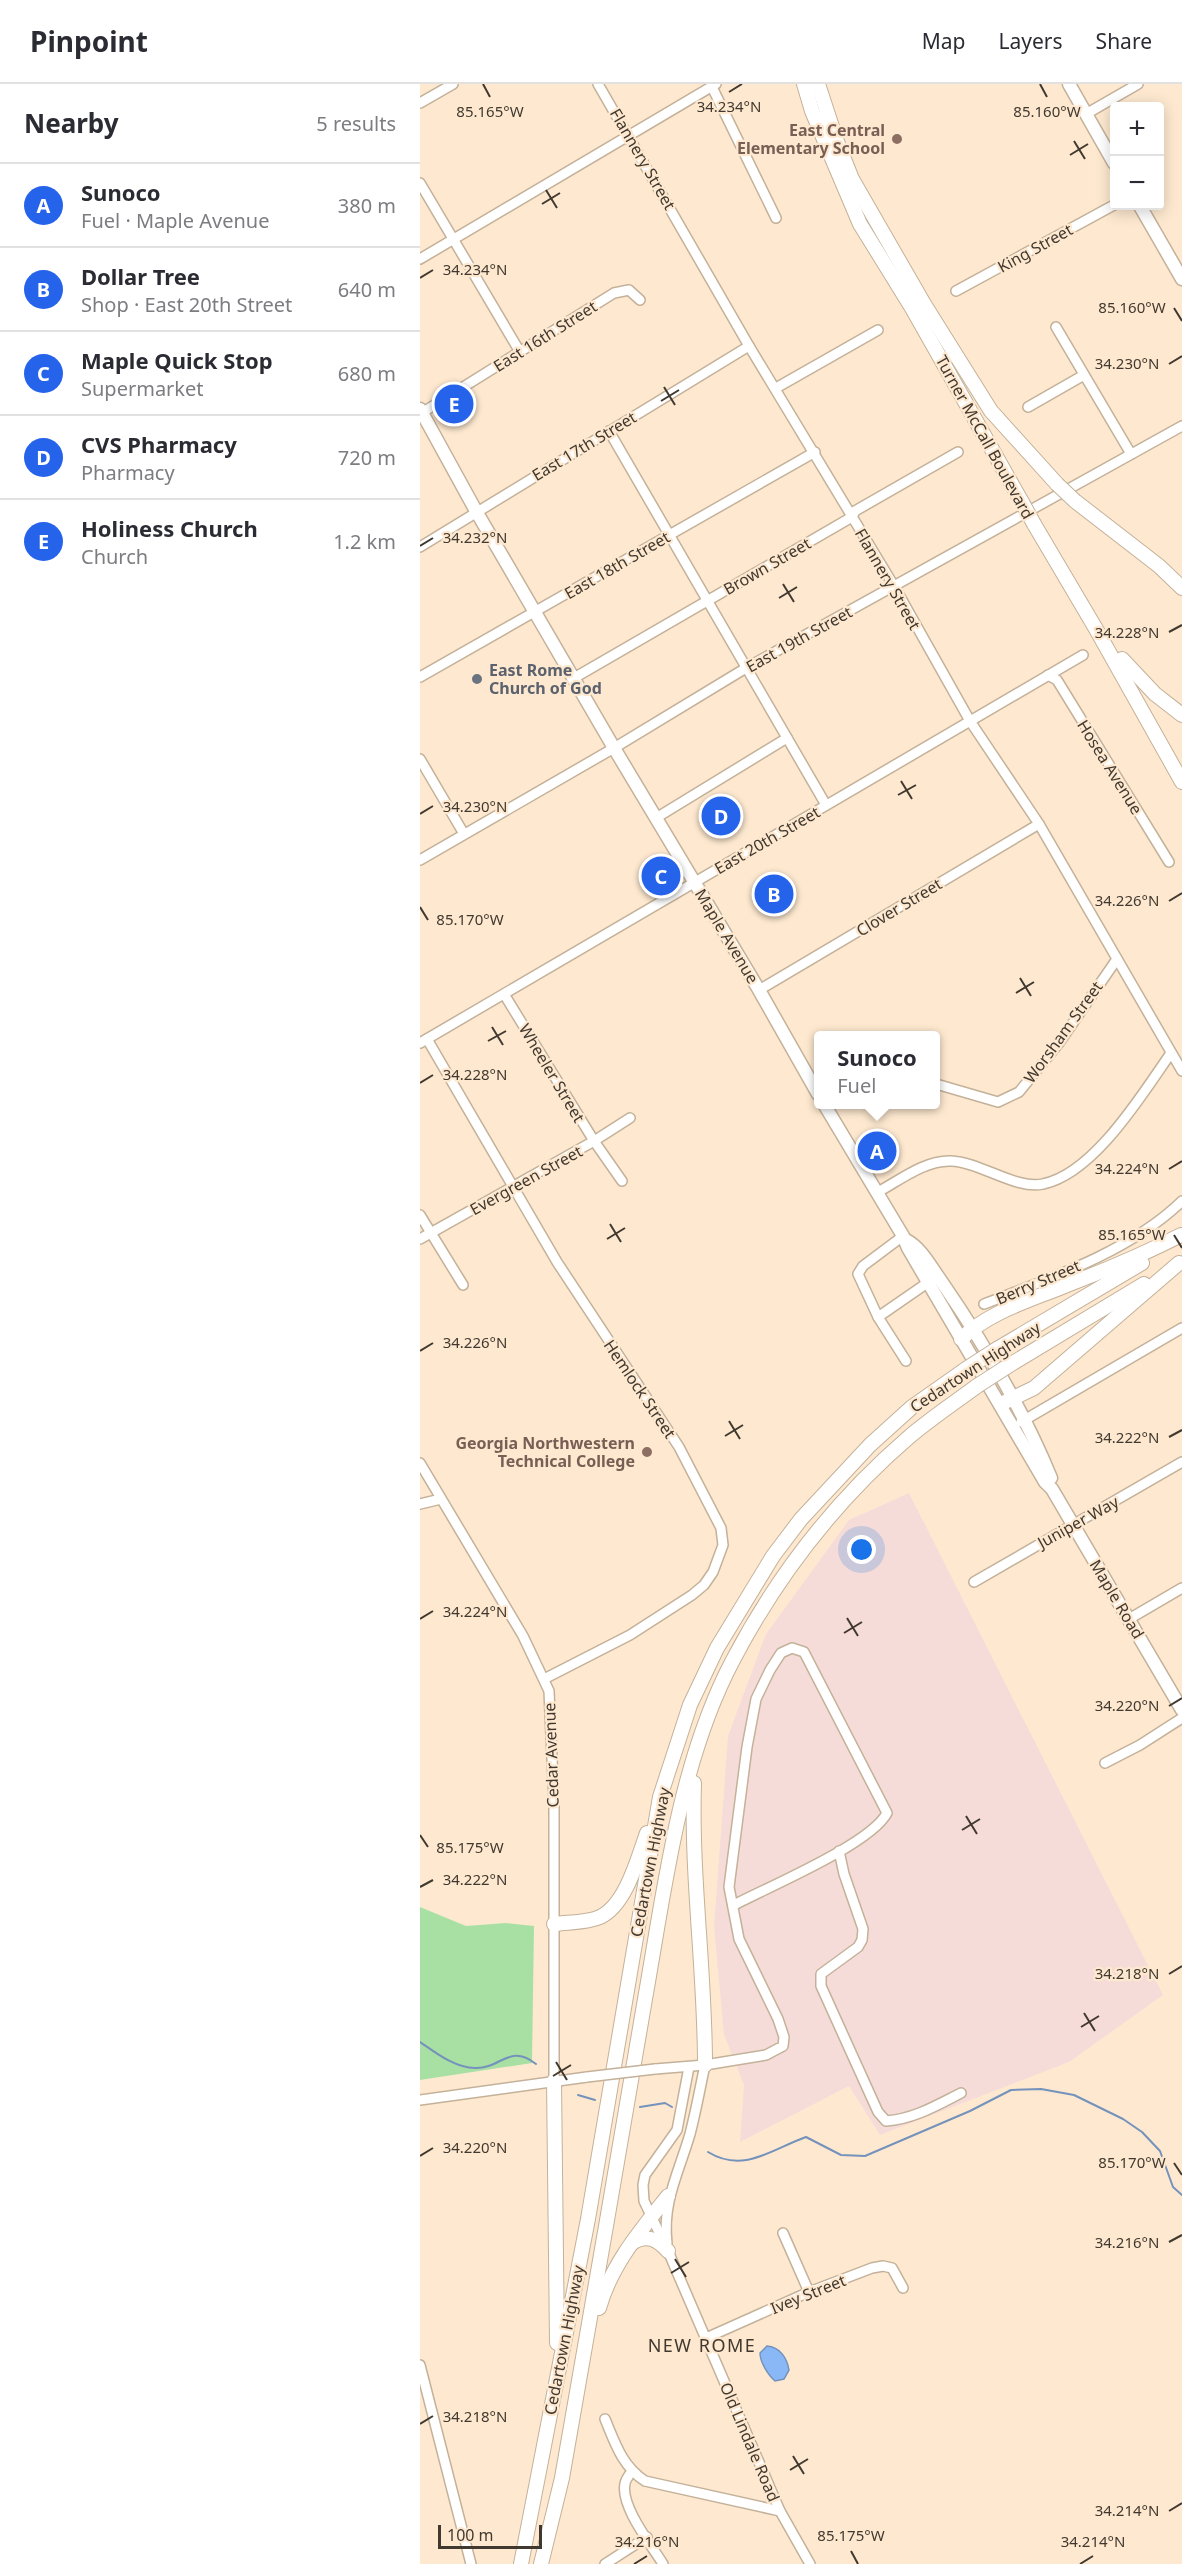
<!DOCTYPE html>
<html lang="en">
<head>
<meta charset="utf-8">
<style>
	body { margin:0; font-family:"Noto Sans",sans-serif; background:#f2f2f3; color:#2b2b33 }
	.controls { position:absolute; right:18px; top:18px; display:grid; overflow:hidden; border-radius:6px; box-shadow:0 3px 15px #0003 }
	.controls button { width:54px; height:54px; display:grid; place-items:center; padding:0; border:0; border-bottom:2px solid #e1e1e2; background:#fff; color:#2b2b33; font:30px sans-serif }
	.scale { position:absolute; left:18px; bottom:15px; width:104px; box-sizing:border-box; padding-left:6px; border:3px solid #41392f; border-top:0; font-size:16px; line-height:21px; white-space:nowrap; color:#41392f; -webkit-text-stroke:4px #fee9d0; paint-order:stroke }
	.you { position:absolute; left:442px; top:1466px; width:21px; height:21px; margin:-15px; border:4px solid #fff; border-radius:50%; background:#1a73e8; box-shadow:0 0 0 9px #1a73e833 }
	.badge { display:grid; place-items:center; width:39px; height:39px; border-radius:50%; background:#2563eb; color:#fff; font-size:20px; font-weight:700 }
	.pin { position:absolute; translate:-50% -50%; border:3px solid #fff; box-shadow:0 2px 6px #0006 }
	.popup { position:absolute; left:394px; top:947px; width:126px; height:78px; box-sizing:border-box; display:grid; place-content:center; border-radius:6px; background:#fff; filter:drop-shadow(0 2px 4px #0005); font-size:20px; white-space:nowrap; color:#7c7c81 }
	.popup b { font-size:22px; color:#2b2b33 }
	.popup::after { content:''; position:absolute; left:50%; top:100%; margin-left:-12px; border:12px solid transparent; border-top-color:#fff }
	.list { margin:0; padding:0; list-style:none }
	h2 { display:flex; justify-content:space-between; align-items:center; height:78px; margin:0; padding:0 24px; font-size:26px }
	h2 small { font-size:20px; font-weight:400; color:#7c7c81 }
	.list li { display:grid; grid-template-columns:39px 1fr auto; gap:18px; align-items:center; box-sizing:border-box; height:84px; padding:0 24px; border-top:2px solid #e1e1e2 }
	.list b { display:block; font-size:22px; white-space:nowrap }
	.list p { margin:0; font-size:20px; white-space:nowrap; color:#7c7c81 }
	.list em { font-size:20px; font-style:normal; color:#7c7c81 }
	.map { position:relative; flex:none; width:762px; height:2480px; overflow:hidden }
	header { display:flex; align-items:center; gap:36px; box-sizing:border-box; height:84px; padding:0 30px; background:#fff; border-bottom:2px solid #e1e1e2 }
	header strong { font-size:28px }
	nav { display:flex; gap:33px; margin-inline-start:auto; font-size:21px }
	main { display:flex }
	aside { flex:1; background:#fff }
	.map>svg:first-child { display:block }
	.industrial { fill:#f6dcd8 }
	.green { fill:#a8e0a4 }
	.water { fill:#8ab8f7; stroke:#7492bb; stroke-width:1.5 }
	.lines { fill:none; stroke-linecap:round; stroke-linejoin:round }
	.stream { stroke:#7492bb; stroke-width:2 }
	.minor-casing { stroke:#c4b199; stroke-width:12 }
	.major-casing { stroke:#c4b199; stroke-width:15 }
	.highway-casing { stroke:#c4b199; stroke-width:16 }
	.minor { stroke:#fff; stroke-width:9 }
	.major { stroke:#fff; stroke-width:12 }
	.highway { stroke:#fff; stroke-width:14 }
	.minor-bridge-casing { stroke:#c4b199; stroke-width:12; stroke-linecap:butt }
	.highway-bridge-casing { stroke:#c4b199; stroke-width:16; stroke-linecap:butt }
	.minor-bridge { stroke:#fff; stroke-width:9 }
	.highway-bridge { stroke:#fff; stroke-width:14 }
	.ticks { fill:none; stroke:#41392f; stroke-width:2 }
	.education-dot { fill:#8d6e63; stroke:#fee9d0; stroke-width:2 }
	.worship-dot { fill:#6b7280; stroke:#fee9d0; stroke-width:2 }
	.labels { text-anchor:middle; stroke-width:4.5; stroke-linejoin:round; paint-order:stroke }
	.education-label { font-size:16px; font-weight:bold; fill:#785e54; stroke:#fee9d0; text-anchor:end }
	.street-label { font-size:16px; fill:#41392f; stroke:#fee9d0 }
	.worship-label { font-size:16px; font-weight:bold; fill:#5b616d; stroke:#fee9d0; text-anchor:start }
	.neighbourhood-label { font-size:18px; letter-spacing:1.5px; fill:#41392f; stroke:#fee9d0 }
	.ticks-label { font-size:15px; text-anchor:middle; fill:#41392f; stroke:#fee9d0; stroke-width:4.5; stroke-linejoin:round; paint-order:stroke }
</style>
</head>
<body>
<header>
<strong>Pinpoint</strong>
<nav><a>Map</a><a>Layers</a><a>Share</a></nav>
</header>
<main>
<aside>
<h2>Nearby<small>5 results</small></h2>
<ul class="list">
<li><span class="badge">A</span><div><b>Sunoco</b><p>Fuel · Maple Avenue</p></div><em>380 m</em></li>
<li><span class="badge">B</span><div><b>Dollar Tree</b><p>Shop · East 20th Street</p></div><em>640 m</em></li>
<li><span class="badge">C</span><div><b>Maple Quick Stop</b><p>Supermarket</p></div><em>680 m</em></li>
<li><span class="badge">D</span><div><b>CVS Pharmacy</b><p>Pharmacy</p></div><em>720 m</em></li>
<li><span class="badge">E</span><div><b>Holiness Church</b><p>Church</p></div><em>1.2 km</em></li>
</ul>
</aside>
<div class="map">
<svg width="762" height="2480" viewBox="0 0 762 2480">
	<rect width="100%" height="100%" fill="#fee9d0"/>
	<path class="industrial" d="M489 1409 743 1911 649 1978 460 2051 429 2002 320 2058 324 2001 304 1951 294 1843 308 1652 346 1550 429 1436Z"/>
	<path class="green" d="M0 1823 46 1842 86 1839 114 1842 112 1979 0 1996Z"/>
	<path class="water" d="M347 2262C360 2263 367 2274 369 2286L364 2295 355 2297C348 2291 340 2278 340 2269Z"/>
	<g class="lines">
		<g class="stream">
			<path d="M0 1958C16 1969 35 1984 55 1984 81 1985 89 1959 116 1980"/>
			<path d="M158 2011 175 2016"/>
			<path d="M220 2023 245 2019 252 2023"/>
			<path d="M288 2068C324 2090 352 2065 386 2053L421 2071 445 2072 550 2027 591 2006 621 2005 654 2011 703 2035 722 2048 740 2067 753 2103 762 2111"/>
		</g>
		<defs>
			<g id="minor">
				<path d="M178 0 329 262 474 502 550 637 619 740 762 987"/>
				<path d="M292 3 356 134"/>
				<path d="M0 19 33 0"/>
				<path d="M666 30 718 0"/>
				<path d="M0 99 100 268"/>
				<path d="M0 175 296 0"/>
				<path d="M536 207 694 121"/>
				<path d="M636 243 711 370"/>
				<path d="M356 304 458 246"/>
				<path d="M608 323 664 291"/>
				<path d="M0 330 194 209 209 206 220 216"/>
				<path d="M189 347 406 721"/>
				<path d="M0 463 329 262"/>
				<path d="M628 591 637 596 749 778"/>
				<path d="M0 593 395 368"/>
				<path d="M154 594 432 433 435 427 538 368"/>
				<path d="M0 675 44 750"/>
				<path d="M236 734 367 654"/>
				<path d="M0 776 194 664 326 584 762 342"/>
				<path d="M339 906 619 740"/>
				<path d="M84 910 174 1057 202 1097"/>
				<path d="M7 955 137 1178 259 1363 301 1444 303 1461 293 1488 284 1501 272 1511 210 1551 124 1595"/>
				<path d="M0 959 663 571"/>
				<path d="M516 1000 578 1018 599 1008 639 959 697 875"/>
				<path d="M456 1109C479 1097 504 1076 531 1077 560 1078 596 1106 623 1100 674 1090 723 1009 751 969"/>
				<path d="M0 1131 43 1201"/>
				<path d="M483 1152 443 1182 438 1190 458 1233 486 1277"/>
				<path d="M0 1155 174 1057 210 1034"/>
				<path d="M564 1220C629 1195 711 1167 762 1117"/>
				<path d="M458 1233 513 1195"/>
				<path d="M601 1338 762 1244"/>
				<path d="M0 1379 103 1552 129 1607 134 1718V1997"/>
				<path d="M0 1420 21 1415"/>
				<path d="M554 1498 762 1378"/>
				<path d="M709 1535 762 1504"/>
				<path d="M685 1679 720 1661 762 1634"/>
				<path d="M419 1767 424 1790 443 1845 442 1856 438 1863 401 1890V1902L458 2028 466 2037C494 2035 517 2021 541 2009"/>
				<path d="M269 1983 257 2046 225 2091 223 2101 224 2117 248 2167 360 2427 390 2480"/>
				<path d="M235 1985 285 1981 346 1971 363 1962 364 1953 358 1935 319 1855 309 1803 327 1663 336 1615 350 1586 361 1569 372 1564 384 1568 467 1729C451 1760 348 1803 314 1821"/>
				<path d="M0 2016 167 1993"/>
				<path d="M363 2149 389 2208"/>
				<path d="M247 2159C242 2118 259 2088 270 2050 276 2027 280 2004 285 1981"/>
				<path d="M286 2254 389 2208 452 2184 463 2182 472 2184 483 2204"/>
				<path d="M0 2281 51 2480"/>
				<path d="M185 2335C195 2359 202 2382 225 2397L360 2427"/>
				<path d="M211 2388C209 2392 205 2396 205 2400 200 2422 232 2462 243 2480"/>
				<path d="M185 2480 227 2453"/>
			</g>
			<g id="major">
				<path d="M649 0 694 79"/>
				<path d="M720 122 762 195"/>
				<path d="M0 325 56 427 194 664 339 906 398 1010"/>
				<path d="M404 1020 483 1152 488 1164 625 1398 632 1405 762 1626"/>
				<path d="M486 1156C500 1163 510 1181 519 1194 562 1256 602 1324 631 1394"/>
			</g>
			<g id="highway">
				<path d="M384 0 392 27 440 140 492 224 603 420"/>
				<path d="M398 0 416 55 432 95 504 220 571 327 637 400"/>
				<path d="M655 417 739 482 762 504"/>
				<path d="M614 440 676 545 762 698"/>
				<path d="M702 575 735 610 762 631"/>
				<path d="M541 1255C570 1227 611 1216 647 1201 686 1186 724 1170 761 1151"/>
				<path d="M577 1265 722 1179"/>
				<path d="M588 1282 724 1200"/>
				<path d="M581 1320 614 1304 759 1179"/>
				<path d="M274 1699C271 1793 285 1886 285 1981"/>
				<path d="M134 1840C148 1838 167 1839 180 1833 206 1821 218 1774 227 1749"/>
				<path d="M134 1997 137 2259"/>
				<path d="M212 2159C227 2149 238 2156 248 2167"/>
				<path d="M179 2224C191 2181 221 2146 248 2112"/>
				<path d="M101 2480 168 2135 240 1713 270 1621 297 1564 353 1472 381 1435 450 1361 492 1323 546 1285"/>
				<path d="M121 2480 142 2394C171 2234 197 2075 225 1915 245 1803 259 1678 313 1576 357 1492 417 1415 489 1353 510 1335 534 1319 557 1302"/>
			</g>
		</defs>
		<use href="#minor" class="minor-casing"/>
		<use href="#major" class="major-casing"/>
		<use href="#highway" class="highway-casing"/>
		<use href="#minor" class="minor"/>
		<use href="#major" class="major"/>
		<use href="#highway" class="highway"/>
		<defs>
			<path id="minor-bridge" d="M167 1993 235 1985"/>
			<g id="highway-bridge">
				<path d="M637 400 655 417"/>
				<path d="M603 420 614 440"/>
				<path d="M546 1285 577 1265"/>
				<path d="M557 1302 588 1282"/>
			</g>
		</defs>
		<use href="#minor-bridge" class="minor-bridge-casing"/>
		<use href="#highway-bridge" class="highway-bridge-casing"/>
		<use href="#minor-bridge" class="minor-bridge"/>
		<use href="#highway-bridge" class="highway-bridge"/>
	</g>
	<path class="ticks" d="M63 0 70 13M620 0 627 13M309 8 322 0M654 57 665 75M650 71 668 60M126 106 137 124M122 120 140 109M0 194 13 186M754 224 762 237M749 280 762 272M244 303 255 321M241 317 259 306M0 462 13 454M363 500 374 518M359 514 377 503M749 548 762 541M481 697 492 715M478 711 496 701M0 730 13 722M749 817 762 809M0 823 8 836M600 894 611 912M596 909 614 898M72 943 83 961M68 957 86 947M0 999 13 991M749 1085 762 1077M190 1140 201 1158M754 1151 762 1164M187 1155 205 1144M0 1267 13 1259M309 1337 320 1355M305 1352 323 1341M749 1353 762 1346M427 1534 438 1552M0 1535 13 1527M424 1549 442 1538M749 1622 762 1614M546 1732 557 1750M542 1746 560 1735M0 1751 8 1763M0 1803 13 1796M749 1890 762 1882M664 1929 675 1947M661 1943 679 1932M136 1978 147 1996M133 1992 151 1981M0 2072 13 2064M754 2079 762 2091M749 2158 762 2151M255 2175 266 2193M251 2189 269 2178M0 2340 13 2332M373 2372 384 2390M370 2386 388 2375M749 2427 762 2419M431 2467 438 2480M214 2480 227 2472M660 2480 673 2472"/>
	<g class="education-dot">
		<circle cx="477" cy="55" r="6"/>
		<circle cx="227" cy="1368" r="6"/>
	</g>
	<circle class="worship-dot" cx="57" cy="595" r="6"/>
	<g class="labels">
		<g class="education-label">
			<text x="465" y="52">East Central<tspan x="465" dy="18">Elementary School</tspan></text>
			<text x="215" y="1365">Georgia Northwestern<tspan x="215" dy="18">Technical College</tspan></text>
		</g>
		<g class="street-label">
			<text transform="translate(223 75) rotate(60)" y="6">Flannery Street</text>
			<text transform="translate(615 164) rotate(-29)" y="6">King Street</text>
			<text transform="translate(125 252) rotate(-32)" y="6">East 16th Street</text>
			<text transform="translate(565 353) rotate(61)" y="6">Turner McCall Boulevard</text>
			<text transform="translate(164 362) rotate(-31)" y="6">East 17th Street</text>
			<text transform="translate(197 481) rotate(-30)" y="6">East 18th Street</text>
			<text transform="translate(347 482) rotate(-30)" y="6">Brown Street</text>
			<text transform="translate(468 495) rotate(60)" y="6">Flannery Street</text>
			<text transform="translate(379 555) rotate(-29)" y="6">East 19th Street</text>
			<text transform="translate(690 683) rotate(58)" y="6">Hosea Avenue</text>
			<text transform="translate(347 756) rotate(-30)" y="6">East 20th Street</text>
			<text transform="translate(479 823) rotate(-31)" y="6">Clover Street</text>
			<text transform="translate(307 852) rotate(59)" y="6">Maple Avenue</text>
			<text transform="translate(643 948) rotate(-54)" y="6">Worsham Street</text>
			<text transform="translate(132 989) rotate(59)" y="6">Wheeler Street</text>
			<text transform="translate(106 1096) rotate(-29)" y="6">Evergreen Street</text>
			<text transform="translate(618 1198) rotate(-23)" y="6">Berry Street</text>
			<text transform="translate(555 1283) rotate(-33)" y="6">Cedartown Highway</text>
			<text transform="translate(220 1305) rotate(56)" y="6">Hemlock Street</text>
			<text transform="translate(658 1438) rotate(-29)" y="6">Juniper Way</text>
			<text transform="translate(697 1515) rotate(59)" y="6">Maple Road</text>
			<text transform="translate(131 1671) rotate(-92)" y="6">Cedar Avenue</text>
			<text transform="translate(230 1778) rotate(-79)" y="6">Cedartown Highway</text>
			<text transform="translate(388 2210) rotate(-22)" y="6">Ivey Street</text>
			<text transform="translate(144 2256) rotate(-79)" y="6">Cedartown Highway</text>
			<text transform="translate(330 2358) rotate(67)" y="6">Old Lindale Road</text>
		</g>
		<g class="worship-label">
			<text x="69" y="592">East Rome<tspan x="69" dy="18">Church of God</tspan></text>
		</g>
		<g class="neighbourhood-label">
			<text x="282" y="2268">NEW ROME</text>
		</g>
	</g>
	<g class="ticks-label">
		<text x="309" y="28">34.234°N</text>
		<text x="70" y="33">85.165°W</text>
		<text x="627" y="33">85.160°W</text>
		<text x="55" y="191">34.234°N</text>
		<text x="712" y="229">85.160°W</text>
		<text x="707" y="285">34.230°N</text>
		<text x="55" y="459">34.232°N</text>
		<text x="707" y="554">34.228°N</text>
		<text x="55" y="728">34.230°N</text>
		<text x="707" y="822">34.226°N</text>
		<text x="50" y="841">85.170°W</text>
		<text x="55" y="996">34.228°N</text>
		<text x="707" y="1090">34.224°N</text>
		<text x="712" y="1156">85.165°W</text>
		<text x="55" y="1264">34.226°N</text>
		<text x="707" y="1359">34.222°N</text>
		<text x="55" y="1533">34.224°N</text>
		<text x="707" y="1627">34.220°N</text>
		<text x="50" y="1769">85.175°W</text>
		<text x="55" y="1801">34.222°N</text>
		<text x="707" y="1895">34.218°N</text>
		<text x="55" y="2069">34.220°N</text>
		<text x="712" y="2084">85.170°W</text>
		<text x="707" y="2164">34.216°N</text>
		<text x="55" y="2338">34.218°N</text>
		<text x="707" y="2432">34.214°N</text>
		<text x="431" y="2457">85.175°W</text>
		<text x="227" y="2463">34.216°N</text>
		<text x="673" y="2463">34.214°N</text>
	</g>
</svg>
<div class="controls">
<button>+</button>
<button>−</button>
</div>
<div class="scale">100 m</div>
<div class="you"></div>
<div class="pin badge" style="left:457px;top:1067px">A</div>
<div class="popup"><b>Sunoco</b>Fuel</div>
<div class="pin badge" style="left:354px;top:810px">B</div>
<div class="pin badge" style="left:241px;top:792px">C</div>
<div class="pin badge" style="left:301px;top:732px">D</div>
<div class="pin badge" style="left:34px;top:320px">E</div>
</div>
</main>
</body>
</html>
